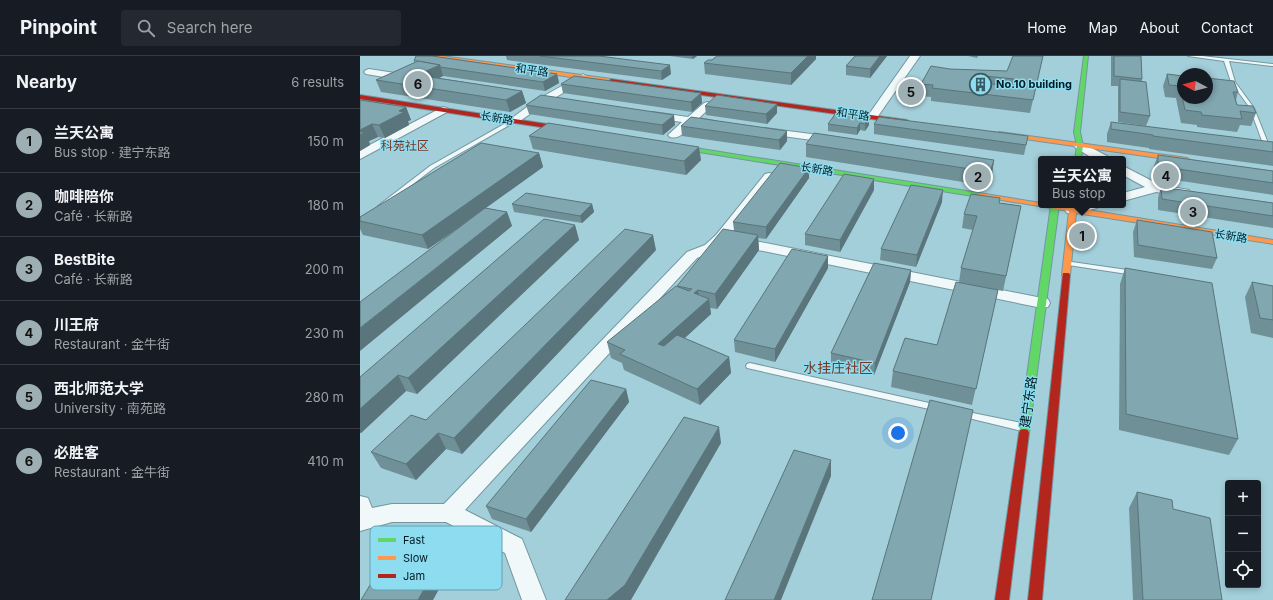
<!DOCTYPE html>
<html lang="en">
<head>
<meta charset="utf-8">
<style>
	body { margin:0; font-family:Inter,"Noto Sans SC",sans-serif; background:#242831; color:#f1f3f6 }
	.controls { position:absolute; right:12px; bottom:12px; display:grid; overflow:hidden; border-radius:4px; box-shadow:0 2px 6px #0003 }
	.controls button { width:36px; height:36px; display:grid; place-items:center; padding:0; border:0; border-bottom:1px solid #363941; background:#171b24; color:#f1f3f6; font:20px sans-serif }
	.compass { position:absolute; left:817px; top:12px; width:36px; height:36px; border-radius:50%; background:#171b24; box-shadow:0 2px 6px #0003; rotate:277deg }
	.you { position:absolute; left:538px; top:377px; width:14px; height:14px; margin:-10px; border:3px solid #fff; border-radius:50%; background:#1a73e8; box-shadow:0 0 0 6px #1a73e833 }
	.badge { display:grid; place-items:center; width:26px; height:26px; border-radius:50%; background:#9eafb4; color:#111; font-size:13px; font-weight:700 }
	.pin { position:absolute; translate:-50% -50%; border:2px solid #fff; box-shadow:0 1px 4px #0006 }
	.popup { position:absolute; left:678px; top:100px; width:88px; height:52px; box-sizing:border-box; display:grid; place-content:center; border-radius:4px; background:#171b24; filter:drop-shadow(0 1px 3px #0005); font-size:13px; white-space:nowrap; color:#9ea1a6 }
	.popup b { font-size:15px; color:#f1f3f6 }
	.popup::after { content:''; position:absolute; left:50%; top:100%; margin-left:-8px; border:8px solid transparent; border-top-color:#171b24 }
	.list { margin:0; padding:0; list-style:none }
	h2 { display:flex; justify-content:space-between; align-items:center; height:52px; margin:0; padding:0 16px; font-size:17px }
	h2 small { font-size:13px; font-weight:400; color:#9ea1a6 }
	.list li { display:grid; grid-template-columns:26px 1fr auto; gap:12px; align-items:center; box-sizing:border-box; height:64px; padding:0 16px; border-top:1px solid #363941 }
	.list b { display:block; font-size:15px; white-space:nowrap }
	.list p { margin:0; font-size:13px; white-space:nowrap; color:#9ea1a6 }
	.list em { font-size:13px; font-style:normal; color:#9ea1a6 }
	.icon { flex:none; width:22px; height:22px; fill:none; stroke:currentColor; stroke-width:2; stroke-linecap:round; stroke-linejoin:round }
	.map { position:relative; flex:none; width:913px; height:544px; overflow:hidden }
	header { display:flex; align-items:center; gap:24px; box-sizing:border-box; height:56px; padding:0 20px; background:#171b24; border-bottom:1px solid #363941 }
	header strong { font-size:19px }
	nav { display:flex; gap:22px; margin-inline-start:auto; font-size:14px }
	.search { width:280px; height:36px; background:#242831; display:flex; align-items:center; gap:10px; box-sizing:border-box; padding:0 14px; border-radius:4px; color:#9ea1a6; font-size:15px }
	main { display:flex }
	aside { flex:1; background:#171b24 }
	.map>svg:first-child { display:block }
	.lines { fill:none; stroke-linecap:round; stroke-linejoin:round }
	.lane-casing { stroke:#7397a0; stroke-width:2 }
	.street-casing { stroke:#7397a0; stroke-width:2 }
	.fast-casing { stroke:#7397a0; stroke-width:2 }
	.slow-casing { stroke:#7397a0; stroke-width:2 }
	.jam-casing { stroke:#7397a0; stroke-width:2 }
	.lane { fill:#f1f8f9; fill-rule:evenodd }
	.street { fill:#f1f8f9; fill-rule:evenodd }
	.fast { fill:#63d668; fill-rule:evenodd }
	.slow { fill:#ff974d; fill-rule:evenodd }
	.jam { fill:#b3261e; fill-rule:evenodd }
	.wall { fill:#6f9097 }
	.shaded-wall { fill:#5a757b }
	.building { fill:#81a7b0; stroke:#5a757b; fill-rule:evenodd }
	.labels { text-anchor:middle; stroke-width:3; stroke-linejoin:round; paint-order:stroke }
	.far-street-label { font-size:11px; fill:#001c23; stroke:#8ddcf0 }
	.far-poi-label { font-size:11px; font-weight:bold; fill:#001c23; stroke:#8ddcf0; text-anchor:start }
	.far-neighbourhood-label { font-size:12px; fill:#793524; stroke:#8ddcf0 }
	.street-label { font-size:13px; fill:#001c23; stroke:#8ddcf0 }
	.neighbourhood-label { font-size:14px; fill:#793524; stroke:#8ddcf0 }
	.key { fill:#8ddcf0; stroke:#63a2b2; stroke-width:1 }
	.key-label { font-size:11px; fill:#001c23 }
</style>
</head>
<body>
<header>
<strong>Pinpoint</strong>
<div class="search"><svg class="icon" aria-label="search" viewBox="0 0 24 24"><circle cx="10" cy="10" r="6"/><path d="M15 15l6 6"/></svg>Search here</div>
<nav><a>Home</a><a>Map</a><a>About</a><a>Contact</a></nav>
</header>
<main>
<aside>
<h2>Nearby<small>6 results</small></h2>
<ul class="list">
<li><span class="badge">1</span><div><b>兰天公寓</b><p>Bus stop · 建宁东路</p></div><em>150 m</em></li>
<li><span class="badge">2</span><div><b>咖啡陪你</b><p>Café · 长新路</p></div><em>180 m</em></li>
<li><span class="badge">3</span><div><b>BestBite</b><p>Café · 长新路</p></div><em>200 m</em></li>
<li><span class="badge">4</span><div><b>川王府</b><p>Restaurant · 金牛街</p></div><em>230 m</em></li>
<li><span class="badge">5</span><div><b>西北师范大学</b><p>University · 南苑路</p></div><em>280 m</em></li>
<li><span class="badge">6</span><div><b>必胜客</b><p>Restaurant · 金牛街</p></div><em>410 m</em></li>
</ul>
</aside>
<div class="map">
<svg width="913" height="544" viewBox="0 0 913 544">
	<rect width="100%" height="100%" fill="#a3cfda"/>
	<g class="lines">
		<defs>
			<g id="lane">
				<path d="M828 0H842L913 8V10L869 5 875 26 894 52 908 87 907 88 898 89 895 87 902 85 890 52 871 26 864 5Z"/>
				<path d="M153 63 156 65 155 66 74 112 23 151H19L18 150 70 110Z"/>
				<path d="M705 205 774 215 778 217 774 219 708 209H705L704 207Z"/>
				<path d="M390 307 578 349 581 350 583 352 581 354 578 355 387 312 386 310 387 308Z"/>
				<path d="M603 355 662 367 665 369 667 371 665 373 662 375 600 360 598 358 600 356Z"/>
			</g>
			<g id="street">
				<path d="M550 0H560L516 63H508L507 61Z"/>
				<path d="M9 13 48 19 53 22 48 25 6 18 4 16 6 14Z"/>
				<path d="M223 18 228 21 226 23 183 49 157 67H149L148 65 175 45Z"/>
				<path d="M348 46 353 49 339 62 354 65 356 67 354 69 350 70 333 68C326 74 320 84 310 81L308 79 322 66 293 62 288 59 293 56 328 61 344 47Z"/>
				<path d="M83 51 87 52 88 54 87 56 0 103V94Z"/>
				<path d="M405 72 474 81 478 82 480 84 478 86 474 87 401 77 399 75Z"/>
				<path d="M720 86 747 100 749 103H734L716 92 714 90 716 88Z"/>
				<path d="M763 110 800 129 829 134 831 137 829 140 824 141 796 136 763 145V137L785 131 763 119Z"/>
				<path d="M409 117 413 118 415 121 370 180 682 242 688 243 690 247 688 251 682 252 364 187 355 195 337 202 105 454 162 483 186 544H162L145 497 86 466H32L0 475V440L8 442 12 452 32 448H84L327 196 345 189 356 179 405 118Z"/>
				<path d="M716 149H739L737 152 712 158 707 157 705 154 707 151Z"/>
			</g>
			<g id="fast">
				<path d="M724 0H728L720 76 723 90 721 103H715L717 90 714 76Z"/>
				<path d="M310 88 619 137 622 139 619 141 308 91 307 90Z"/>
				<path d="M691 149H699L669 377 668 380 664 381 660 380 659 377Z"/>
			</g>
			<g id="slow">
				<path d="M70 0H82L251 23 254 25 251 27Z"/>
				<path d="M639 76 827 102 830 104 827 106 637 79 636 78Z"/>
				<path d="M619 137 681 147V149L709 151V149H717L716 152 913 184V188L716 157 710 219 706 221 702 219 709 155 617 140V138Z"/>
			</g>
			<g id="jam">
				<path d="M251 23 547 64 550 66 547 68 249 26V24Z"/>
				<path d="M0 39 213 72 216 74 213 76 0 43Z"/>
				<path d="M703 217H709L710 219 682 544H668Z"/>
				<path d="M664 373 668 374 669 377 649 544H635L659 377 660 374Z"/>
			</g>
		</defs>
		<use href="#lane" class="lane-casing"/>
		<use href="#street" class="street-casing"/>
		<use href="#fast" class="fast-casing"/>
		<use href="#slow" class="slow-casing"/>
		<use href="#jam" class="jam-casing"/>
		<use href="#lane" class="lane"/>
		<use href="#street" class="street"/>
		<use href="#fast" class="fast"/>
		<use href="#slow" class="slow"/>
		<use href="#jam" class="jam"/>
	</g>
	<g class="wall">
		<path d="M73 0 197 18 199 27 185 35 83 20 79 22 162 35 166 47 150 56 21 36 16 24Z"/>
		<path d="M146 0H239L311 18 302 24 147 4Z"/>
		<path d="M310 0H337L333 3Z"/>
		<path d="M357 0H456V3L431 29 345 18 344 7 352 4Z"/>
		<path d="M495 0H527L510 22 486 19V10Z"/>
		<path d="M608 0H618L617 2Z"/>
		<path d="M683 0 670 57 571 45V41L560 40 561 28 590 13 647 15Z"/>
		<path d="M751 0H781L782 23V25L790 60 786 70 758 66V30H751Z"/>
		<path d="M807 18 847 22 878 36 876 44 877 49 896 57 891 70 880 69 877 76 837 71V69L821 67 816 42 805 41 803 30Z"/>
		<path d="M201 28 341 37 342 47 332 56 203 37Z"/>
		<path d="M0 44 46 51 51 64 48 65 49 69 25 82 18 81 9 85 10 89 0 95Z"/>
		<path d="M166 49 315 69 303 79 169 58Z"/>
		<path d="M345 50 417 57 407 68 346 59Z"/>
		<path d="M476 57 509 69 505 75 500 74 497 79 468 75V68Z"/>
		<path d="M751 66 913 86V110L789 93V92L747 86V78Z"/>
		<path d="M514 68 668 80 664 99 514 78Z"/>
		<path d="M321 70 427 85 420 94 322 80Z"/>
		<path d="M169 80 341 104 326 119 173 93Z"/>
		<path d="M446 88 634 104 632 118 628 130 446 101Z"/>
		<path d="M179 97 183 111 126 152 147 156 152 170 90 178 68 193 3 179 0 173V161Z"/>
		<path d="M798 99 913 115V139L795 121 794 110Z"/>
		<path d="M449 112V122L406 183 398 182 399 194 357 253 350 252 351 258 324 282 369 301 371 317 340 349 264 314 262 307 251 302 247 286 317 231V230L374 174 373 166Z"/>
		<path d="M801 131 913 147V172L798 154V142Z"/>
		<path d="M514 134 480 196 445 189V178Z"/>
		<path d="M582 146 556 211 520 204 521 193Z"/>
		<path d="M640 147 661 150 643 235 638 234 612 349 531 331 533 315 577 289 599 226 601 212 613 174 602 172 604 158Z"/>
		<path d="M152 148H232L234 156 222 167 154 156Z"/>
		<path d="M777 164 857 202 852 213 774 201 773 176Z"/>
		<path d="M215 169 219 184 57 338 46 335 1 377H0V321Z"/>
		<path d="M296 194 102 398 86 393 56 424 21 412 11 396 66 364Z"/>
		<path d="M468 200V212L415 306 375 296 374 284Z"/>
		<path d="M765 212 878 383 869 399 759 374 760 228Z"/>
		<path d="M551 214 550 226 514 319 471 309V297Z"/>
		<path d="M892 226 913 230V282L891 277 885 241Z"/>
		<path d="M266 333 269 346 171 476 132 463 126 450Z"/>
		<path d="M777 436 813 453 862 544H773L769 452Z"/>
	</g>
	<g class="shaded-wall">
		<path d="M332 0H337L333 3Z"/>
		<path d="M448 0H456V3L431 29V17Z"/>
		<path d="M520 0H527L510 22V13Z"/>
		<path d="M80 9 83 20 61 31 57 19Z"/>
		<path d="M310 9 311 18 302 24 301 15Z"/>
		<path d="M197 18 199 27 185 35 183 26Z"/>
		<path d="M162 35 166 47 150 56 146 44Z"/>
		<path d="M341 37 342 47 332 56 331 46Z"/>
		<path d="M417 48V57L407 68 406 58Z"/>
		<path d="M46 51 51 64 48 65 49 69 25 82 19 69 39 55Z"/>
		<path d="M314 59 315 69 303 79 302 69Z"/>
		<path d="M509 62V69L505 75V68Z"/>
		<path d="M500 67V74L497 79V72Z"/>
		<path d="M12 68 18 81 9 85 10 89 0 95V74Z"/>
		<path d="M427 75V85L420 94 419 84Z"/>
		<path d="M339 91 341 104 326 119 324 105Z"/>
		<path d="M179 97 183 111 68 193 62 179Z"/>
		<path d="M634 104 632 118 628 130 630 116Z"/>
		<path d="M449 112V122L406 183V171Z"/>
		<path d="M514 123V134L480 196V184Z"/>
		<path d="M583 134 582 146 556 211 557 199Z"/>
		<path d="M232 148 234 156 222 167 220 160Z"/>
		<path d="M147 156 152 170 0 295V272Z"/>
		<path d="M215 169 219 184 57 338 48 322Z"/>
		<path d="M293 179 296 194 102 398 94 382Z"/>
		<path d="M398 179 399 194 357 253 355 238Z"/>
		<path d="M468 200V212L415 306V293Z"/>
		<path d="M551 214 550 226 514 319 515 307Z"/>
		<path d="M338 234 340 249 334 237Z"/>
		<path d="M349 243 351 258 301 304 298 288Z"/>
		<path d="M369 301 371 317 340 349 337 333Z"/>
		<path d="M38 319 46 335 1 377 0 376V353Z"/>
		<path d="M266 333 269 346 171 476 166 463Z"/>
		<path d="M359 371 361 387 271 544H247Z"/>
		<path d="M78 377 86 393 56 424 46 408Z"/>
		<path d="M471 404V420L421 544H414Z"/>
		<path d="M80 505 88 517 73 544H58Z"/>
	</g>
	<g class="building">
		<path d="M56 0H72L197 18 183 26 80 11V9L58 5 56 6 57 5H54Z"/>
		<path d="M180 0H239L310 9 301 15Z"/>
		<path d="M357 0H448L431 17 344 7 348 4H352Z"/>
		<path d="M495 0H520L510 13 486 10Z"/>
		<path d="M653 0H683L673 44 572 32 573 29 561 28 571 10 590 13 647 15ZM615 19 654 23 651 30 612 26Z"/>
		<path d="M754 0H781L782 23 754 20Z"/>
		<path d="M58 5 80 9 57 19 162 35 146 44 16 24Z"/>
		<path d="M807 18 823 20V42H847V22L874 25 878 36H873L877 49 893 50 896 57 880 55 882 63 842 59 841 56 825 54 820 30 809 29Z"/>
		<path d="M214 20 341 37 331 46 201 28Z"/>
		<path d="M760 23 786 26 790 60 760 56Z"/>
		<path d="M181 39 314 59 302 69 166 49Z"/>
		<path d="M357 39 417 48 406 58 345 50Z"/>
		<path d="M0 44 46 51 39 55 44 56 19 69 12 68 0 74Z"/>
		<path d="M476 57 509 62 505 68 500 67 497 72 468 68Z"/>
		<path d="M331 61 427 75 419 84 321 70Z"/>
		<path d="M519 61 668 80 666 89 514 68Z"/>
		<path d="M751 66 913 86V96L793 80V79L751 73Z"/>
		<path d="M188 67 339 91 324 105 169 80Z"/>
		<path d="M0 76H5L0 79Z"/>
		<path d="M454 77 634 104 630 116 446 88Z"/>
		<path d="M121 87 179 97 62 179 0 165V161Z"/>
		<path d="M798 99 913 115V127L798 110Z"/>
		<path d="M420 107 449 112 406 171 373 166Z"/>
		<path d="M484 118 514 123 480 184 445 178Z"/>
		<path d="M551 129 583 134 557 199 521 193Z"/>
		<path d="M801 131 913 147V160L802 143Z"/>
		<path d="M166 137 232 148 220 160 152 148Z"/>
		<path d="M611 138 640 142 639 147 661 150 646 220 601 212 617 160 604 158Z"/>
		<path d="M125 152 147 156 0 272V246Z"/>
		<path d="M184 163 215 169 48 322 38 319 0 353V321Z"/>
		<path d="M777 164 852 176 857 202 778 189Z"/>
		<path d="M265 173 293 179 94 382 78 377 46 408 11 396 51 359 66 364Z"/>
		<path d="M363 173 398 179 355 238 338 234 334 237 349 243 298 288 304 290 317 279 369 301 337 333 260 298 265 294 247 286 316 230 329 235 332 233 317 230Z"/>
		<path d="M432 193 468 200 415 293 374 284Z"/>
		<path d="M514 207 551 214 515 307 471 297Z"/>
		<path d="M765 212 852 227 878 383 766 358Z"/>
		<path d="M596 226 638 234 616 333 533 315 545 282 577 289Z"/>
		<path d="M892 226 913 230V264L900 262Z"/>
		<path d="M231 324 266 333 166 463 126 450Z"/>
		<path d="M570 344 613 354 571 544H512Z"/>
		<path d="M324 361 359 371 265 529 247 544H205Z"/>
		<path d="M434 394 471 404 414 544H365Z"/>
		<path d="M777 436 812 444 813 453 850 462 862 544H783Z"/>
		<path d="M27 501 80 505 58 544H1Z"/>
	</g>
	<defs>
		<symbol id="building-ring" viewBox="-11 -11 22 22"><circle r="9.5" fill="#8ddcf0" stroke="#395b63" stroke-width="1.5"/><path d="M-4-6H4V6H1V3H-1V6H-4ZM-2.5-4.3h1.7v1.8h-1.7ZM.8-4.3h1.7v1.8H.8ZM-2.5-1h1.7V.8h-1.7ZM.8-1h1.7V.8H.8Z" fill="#395b63"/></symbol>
	</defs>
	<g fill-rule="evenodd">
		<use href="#building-ring" x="608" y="16" width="25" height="25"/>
	</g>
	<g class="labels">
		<g class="far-street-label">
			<text transform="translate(172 14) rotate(8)" y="4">和平路</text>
			<text transform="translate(493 58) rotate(8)" y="4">和平路</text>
			<text transform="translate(137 62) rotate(9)" y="4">长新路</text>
			<text transform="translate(457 113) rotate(9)" y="4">长新路</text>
			<text transform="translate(871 180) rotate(9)" y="4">长新路</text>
		</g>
		<g class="far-poi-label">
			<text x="636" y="32">No.10 building</text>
		</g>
		<g class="far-neighbourhood-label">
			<text x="45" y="94">科苑社区</text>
		</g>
		<g class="street-label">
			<text transform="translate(668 346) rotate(-82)" y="5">建宁东路</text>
		</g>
		<g class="neighbourhood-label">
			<text x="478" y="317">水挂庄社区</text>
		</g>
	</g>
	<rect x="10" y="470" width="132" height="64" rx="6" class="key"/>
	<rect x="18" y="482" width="18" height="4" fill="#63d668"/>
	<rect x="18" y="500" width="18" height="4" fill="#ff974d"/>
	<rect x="18" y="518" width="18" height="4" fill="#b3261e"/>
	<g class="key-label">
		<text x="43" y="488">Fast</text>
		<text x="43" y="506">Slow</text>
		<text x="43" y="524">Jam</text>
	</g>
</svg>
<div class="controls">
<button>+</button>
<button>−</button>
<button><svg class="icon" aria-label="locate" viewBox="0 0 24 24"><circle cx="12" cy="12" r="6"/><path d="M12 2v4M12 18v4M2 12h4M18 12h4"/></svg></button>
</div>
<svg class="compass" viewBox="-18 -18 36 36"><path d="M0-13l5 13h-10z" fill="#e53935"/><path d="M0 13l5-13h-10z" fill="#9ea1a6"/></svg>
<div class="you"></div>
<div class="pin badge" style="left:722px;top:180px">1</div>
<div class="popup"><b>兰天公寓</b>Bus stop</div>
<div class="pin badge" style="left:618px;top:121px">2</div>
<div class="pin badge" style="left:833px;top:156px">3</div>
<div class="pin badge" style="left:806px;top:120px">4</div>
<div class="pin badge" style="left:551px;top:36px">5</div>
<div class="pin badge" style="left:58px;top:28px">6</div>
</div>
</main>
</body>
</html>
